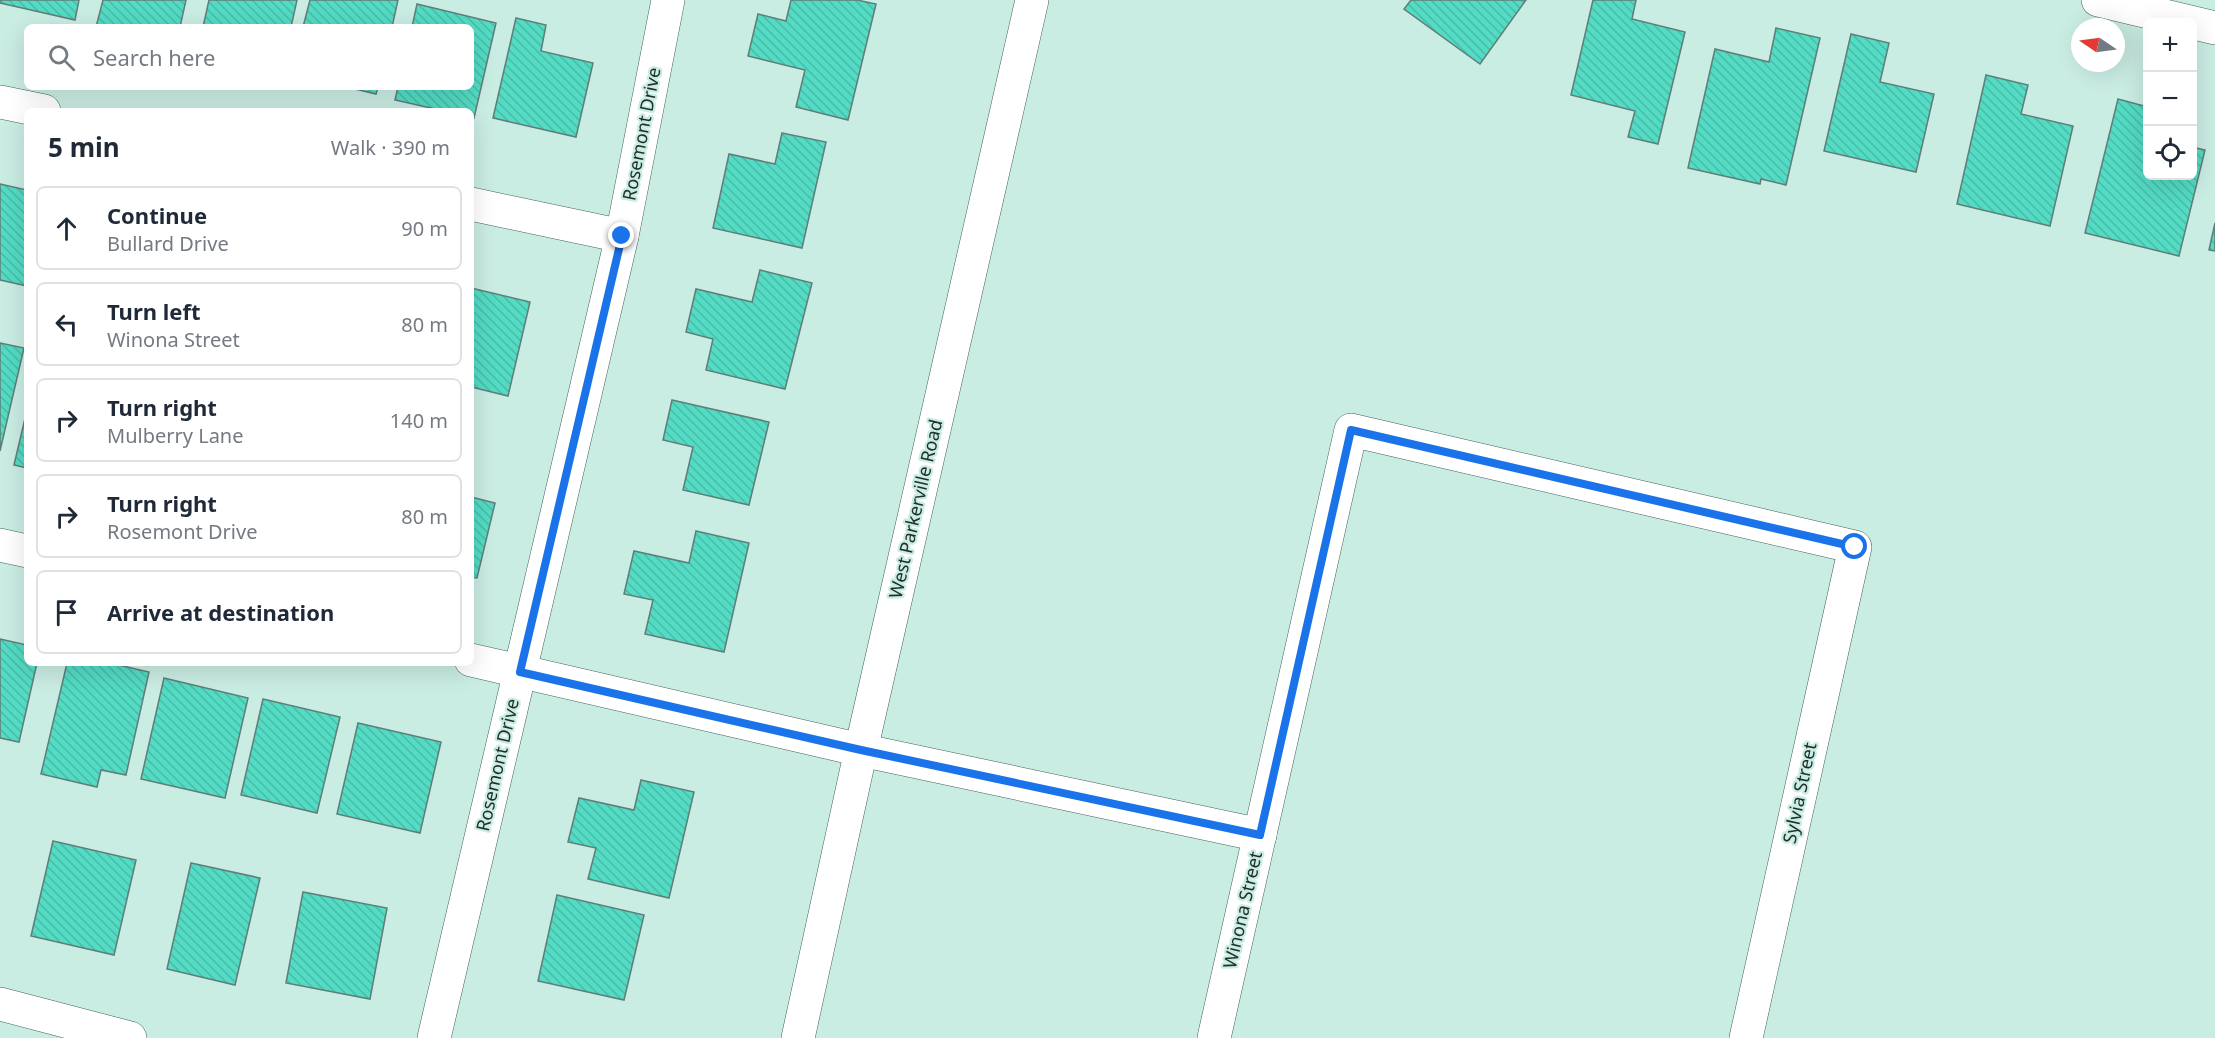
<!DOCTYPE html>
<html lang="en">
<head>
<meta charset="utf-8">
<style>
	body { margin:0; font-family:"Noto Sans",sans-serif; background:#f2f2f3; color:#1f2937 }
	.controls { position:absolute; right:18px; top:18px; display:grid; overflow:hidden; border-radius:9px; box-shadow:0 6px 24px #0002 }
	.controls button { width:54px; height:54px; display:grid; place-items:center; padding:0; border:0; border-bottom:2px solid #e0e1e3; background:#fff; color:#1f2937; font:30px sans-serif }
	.compass { position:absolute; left:2071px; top:18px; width:54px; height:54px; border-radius:50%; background:#fff; box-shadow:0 6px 24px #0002; rotate:283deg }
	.stop { position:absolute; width:18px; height:18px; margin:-14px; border:4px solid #1a73e8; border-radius:50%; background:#fff }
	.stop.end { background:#1a73e8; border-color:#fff; box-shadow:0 2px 6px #0008 }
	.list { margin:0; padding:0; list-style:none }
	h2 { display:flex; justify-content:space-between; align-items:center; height:78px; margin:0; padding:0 24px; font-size:26px }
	h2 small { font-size:20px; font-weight:400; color:#747a83 }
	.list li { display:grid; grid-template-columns:39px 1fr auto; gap:18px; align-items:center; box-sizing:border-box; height:84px; margin:0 12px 12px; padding:0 12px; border:2px solid #e0e1e3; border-radius:9px }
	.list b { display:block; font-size:22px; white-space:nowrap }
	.list p { margin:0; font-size:20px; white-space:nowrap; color:#747a83 }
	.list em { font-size:20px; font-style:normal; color:#747a83 }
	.icon { flex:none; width:33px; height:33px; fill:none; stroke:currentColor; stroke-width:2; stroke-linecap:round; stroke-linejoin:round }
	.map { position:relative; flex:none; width:2215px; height:1038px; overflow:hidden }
	.search { position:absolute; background:#fff; box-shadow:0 6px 24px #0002; left:24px; top:24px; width:450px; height:66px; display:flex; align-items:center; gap:15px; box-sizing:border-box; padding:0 21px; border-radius:9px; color:#747a83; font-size:22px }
	.panel { position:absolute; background:#fff; box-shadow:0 6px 24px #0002; left:24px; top:108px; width:450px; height:558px; border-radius:9px }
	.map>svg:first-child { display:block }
	.building { fill:url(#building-back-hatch); stroke:#5f7e77; stroke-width:1.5 }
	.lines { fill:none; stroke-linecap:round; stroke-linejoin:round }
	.minor-casing { stroke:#44625c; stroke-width:34 }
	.major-casing { stroke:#44625c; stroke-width:34 }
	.minor { stroke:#fff; stroke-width:33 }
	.major { stroke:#fff; stroke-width:33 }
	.route { stroke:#1a73e8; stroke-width:8 }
	.labels { text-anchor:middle; stroke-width:4.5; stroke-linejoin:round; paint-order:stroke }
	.street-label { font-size:18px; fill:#212e2c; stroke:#c9ece3 }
</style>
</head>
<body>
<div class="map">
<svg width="2215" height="1038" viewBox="0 0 2215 1038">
	<defs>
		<pattern id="building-back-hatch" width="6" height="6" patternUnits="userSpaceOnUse" patternTransform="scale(1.5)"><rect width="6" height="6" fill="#53dbc4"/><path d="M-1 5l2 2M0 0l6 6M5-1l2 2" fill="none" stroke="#48bca9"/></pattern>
	</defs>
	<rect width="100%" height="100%" fill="#c9ece3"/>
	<g class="building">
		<path d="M0 0H79L75 20 0 3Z"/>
		<path d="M103 0H186L180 27H96Z"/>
		<path d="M209 0H297L291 27H203Z"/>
		<path d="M310 0H398L392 27H303Z"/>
		<path d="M791 0H857L876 4 848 120 796 107 805 70 748 56 758 14 786 21Z"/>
		<path d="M1411 0H1526L1480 64 1404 9Z"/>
		<path d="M1593 0H1636L1632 19 1685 32 1658 144 1628 137 1635 111 1571 95Z"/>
		<path d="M417 4 496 23 474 118 471 117V111H444L395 100 398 87H471V27H412Z"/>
		<path d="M516 18 546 25 541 51 593 63 576 137 493 118Z"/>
		<path d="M1776 28 1820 38 1786 185 1761 179 1760 184 1688 168 1715 49 1769 62Z"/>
		<path d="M1851 34 1889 43 1880 82 1934 94 1916 172 1824 151Z"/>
		<path d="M1986 75 2028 85 2021 114 2073 126 2050 226 1957 204Z"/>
		<path d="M347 87H378L376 94Z"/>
		<path d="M2118 99 2148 107V176H2192V147L2205 150 2179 256 2085 233Z"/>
		<path d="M782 133 826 142 802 248 713 228 729 154 775 164Z"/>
		<path d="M0 184 27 190V286L0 280Z"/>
		<path d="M2215 223V251L2209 250Z"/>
		<path d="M760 270 812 283 785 389 706 370 713 339 686 332 696 289 752 302Z"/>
		<path d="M471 288 530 302 508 396 471 387Z"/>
		<path d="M0 343 24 348 0 451Z"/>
		<path d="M672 400 769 422 749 505 683 490 693 447 663 440Z"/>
		<path d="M27 410V468L14 465Z"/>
		<path d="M471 497 495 503 477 578 471 577Z"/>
		<path d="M696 531 749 543 724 652 645 634 653 600 624 594 634 551 689 563Z"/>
		<path d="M0 639 27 645V663H37L19 742 0 738Z"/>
		<path d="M67 663H110L149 672 126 775 101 770 97 787 41 774Z"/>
		<path d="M164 678 248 698 225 798 141 779Z"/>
		<path d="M263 699 340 717 317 813 241 795Z"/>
		<path d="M358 723 441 742 420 833 337 814Z"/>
		<path d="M641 780 694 792 669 898 588 879 596 848 568 842 579 798 634 810Z"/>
		<path d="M53 841 136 860 114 955 31 936Z"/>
		<path d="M191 863 260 878 235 985 167 969Z"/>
		<path d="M303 892 387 908 370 999 286 983Z"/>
		<path d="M557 895 644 915 624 1000 538 981Z"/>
	</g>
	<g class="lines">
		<defs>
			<g id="minor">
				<path d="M2098 0 2215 28"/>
				<path d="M0 102 44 111"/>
				<path d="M471 204 622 236"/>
				<path d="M0 545 27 551"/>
				<path d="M471 660 861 750 1260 835"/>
				<path d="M0 1004 130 1038"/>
				<path d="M434 1038 622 236 668 0"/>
				<path d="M1214 1038 1351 430 1855 547 1746 1038"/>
			</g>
			<path id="major" d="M798 1038 861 750 1032 0"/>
		</defs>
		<use href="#minor" class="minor-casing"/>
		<use href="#major" class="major-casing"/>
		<use href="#minor" class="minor"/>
		<use href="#major" class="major"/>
	</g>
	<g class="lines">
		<path class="route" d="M622 236 520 672 861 750 1260 835 1351 430 1855 547"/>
	</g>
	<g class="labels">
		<g class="street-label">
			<text transform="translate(642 134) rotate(-79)" y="6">Rosemont Drive</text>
			<text transform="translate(916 509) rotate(-77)" y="6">West Parkerville Road</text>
			<text transform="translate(498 765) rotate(-77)" y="6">Rosemont Drive</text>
			<text transform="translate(1800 793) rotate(-78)" y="6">Sylvia Street</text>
			<text transform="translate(1243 910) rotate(-77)" y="6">Winona Street</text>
		</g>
	</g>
</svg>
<div class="controls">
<button>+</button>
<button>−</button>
<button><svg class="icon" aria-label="locate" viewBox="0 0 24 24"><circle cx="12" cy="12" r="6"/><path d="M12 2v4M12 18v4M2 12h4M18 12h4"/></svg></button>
</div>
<svg class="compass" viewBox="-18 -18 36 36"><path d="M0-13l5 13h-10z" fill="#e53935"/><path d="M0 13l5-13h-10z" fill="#747a83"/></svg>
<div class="stop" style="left:1855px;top:547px"></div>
<div class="stop end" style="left:622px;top:236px"></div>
<div class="search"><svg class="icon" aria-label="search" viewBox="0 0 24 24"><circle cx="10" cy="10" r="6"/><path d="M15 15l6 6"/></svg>Search here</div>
<section class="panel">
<h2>5 min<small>Walk · 390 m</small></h2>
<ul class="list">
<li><svg class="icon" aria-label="ahead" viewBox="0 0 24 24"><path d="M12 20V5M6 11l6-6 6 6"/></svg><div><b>Continue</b><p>Bullard Drive</p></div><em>90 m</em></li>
<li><svg class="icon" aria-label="left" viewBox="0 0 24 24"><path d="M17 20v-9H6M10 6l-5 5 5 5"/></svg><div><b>Turn left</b><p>Winona Street</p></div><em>80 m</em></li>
<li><svg class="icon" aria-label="right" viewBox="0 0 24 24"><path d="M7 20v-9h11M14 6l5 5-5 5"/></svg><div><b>Turn right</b><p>Mulberry Lane</p></div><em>140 m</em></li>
<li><svg class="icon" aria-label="right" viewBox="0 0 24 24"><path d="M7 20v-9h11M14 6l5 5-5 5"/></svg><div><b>Turn right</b><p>Rosemont Drive</p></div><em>80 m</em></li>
<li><svg class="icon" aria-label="arrive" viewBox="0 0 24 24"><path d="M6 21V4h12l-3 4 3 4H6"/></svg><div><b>Arrive at destination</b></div></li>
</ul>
</section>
</div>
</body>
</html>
